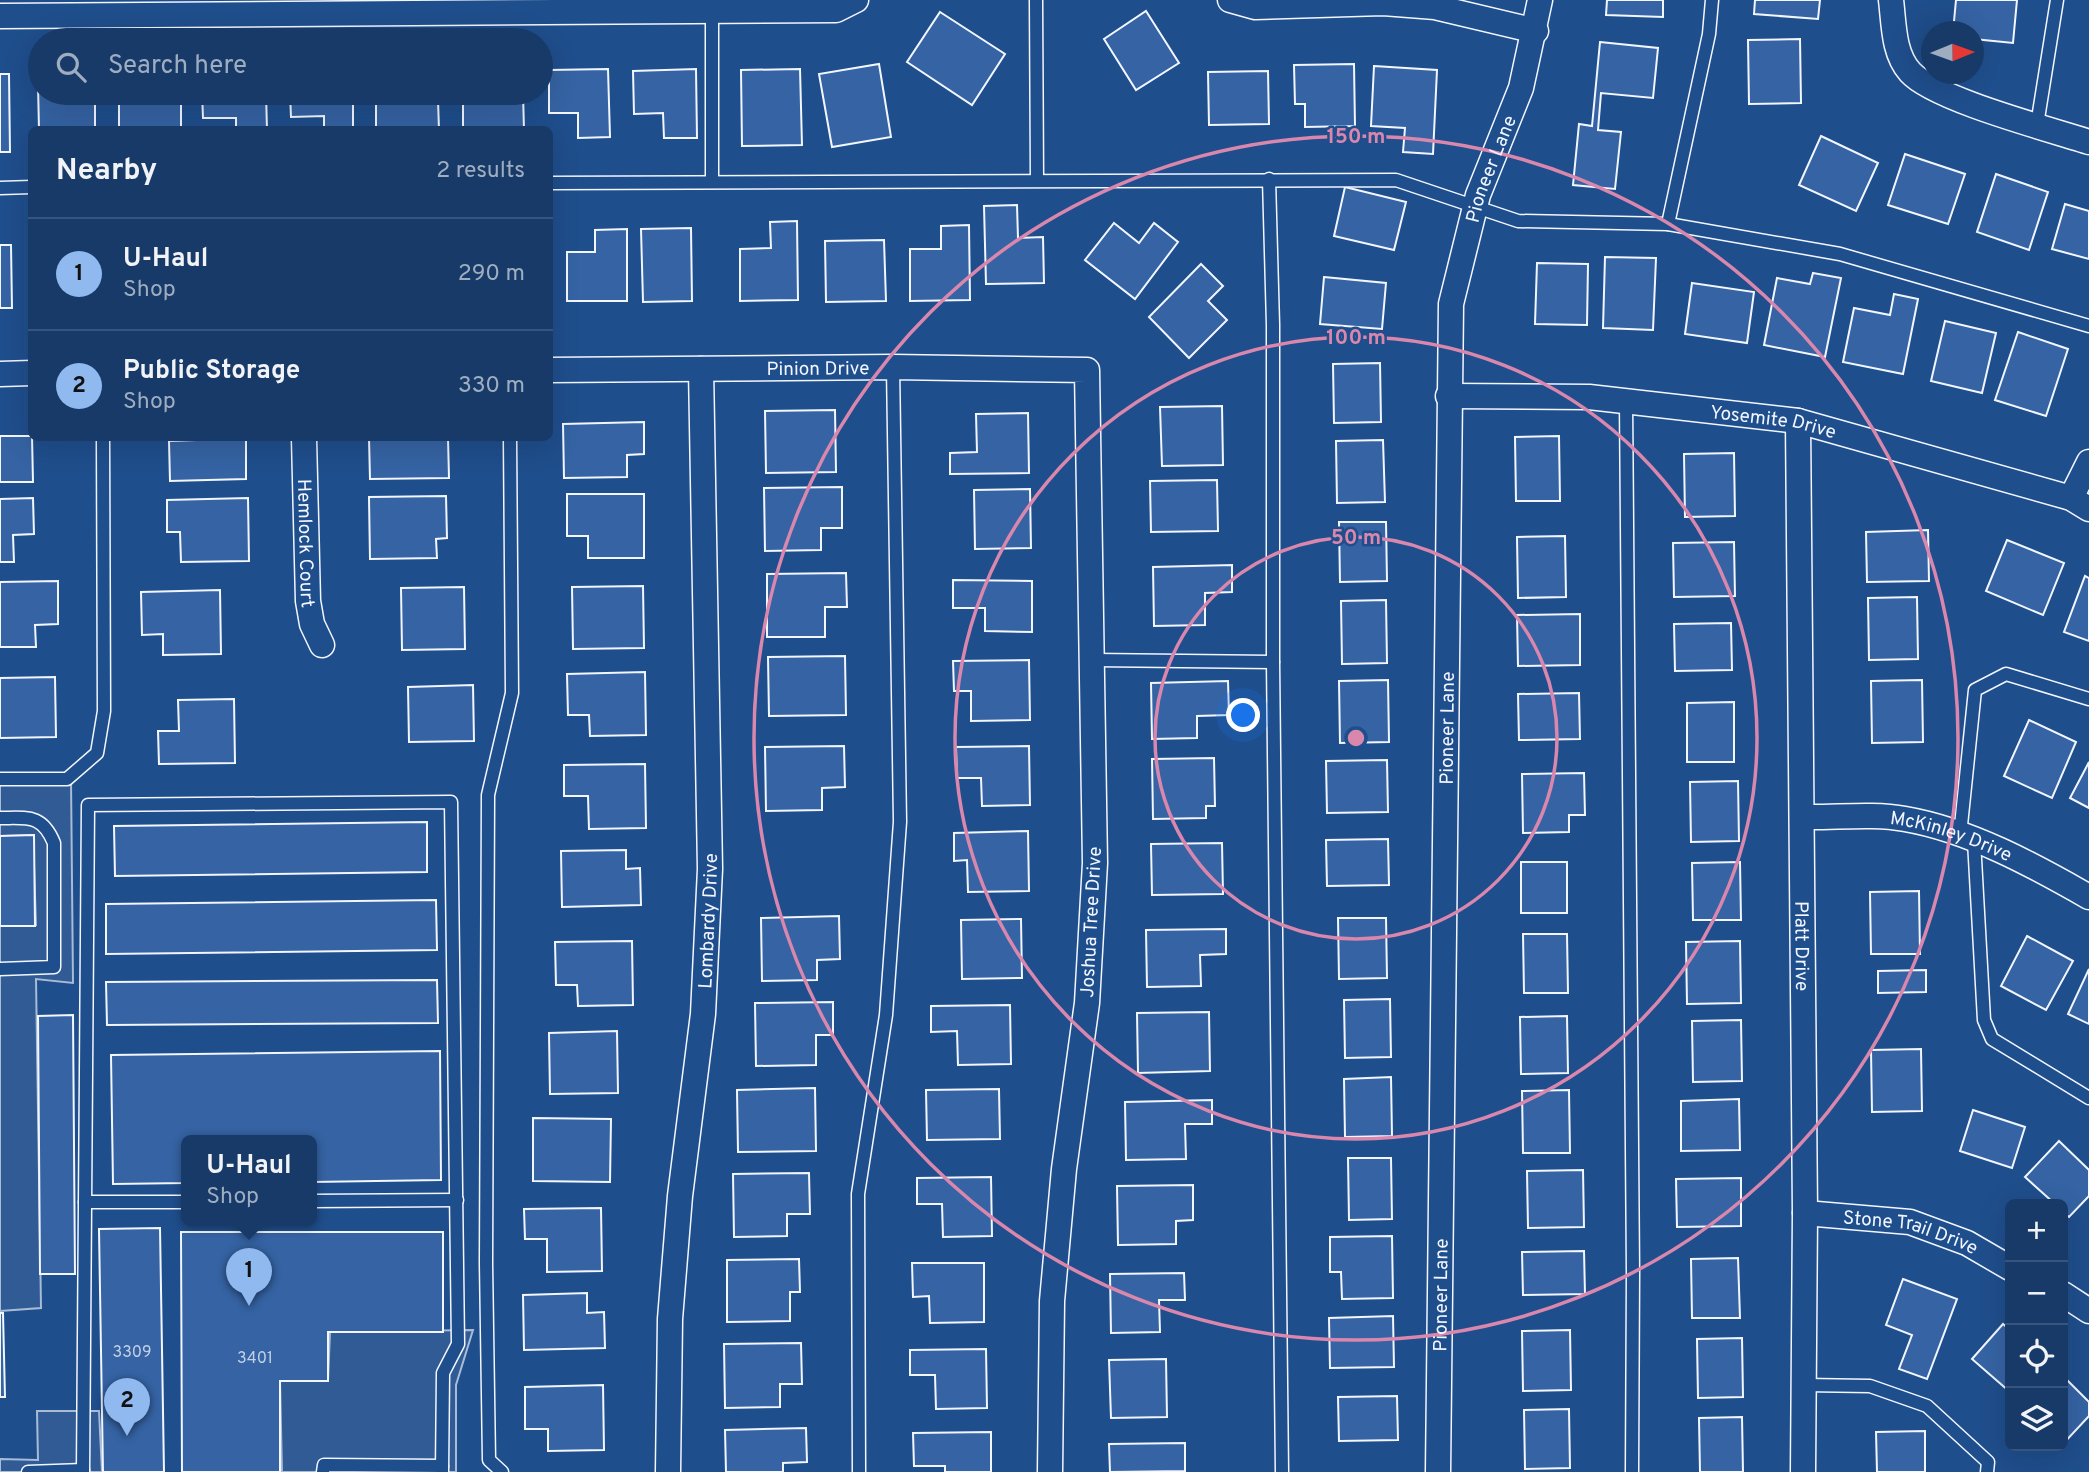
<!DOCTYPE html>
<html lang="en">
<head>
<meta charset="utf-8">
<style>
	body { margin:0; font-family:Overpass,sans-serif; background:#244571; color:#f1f3f6 }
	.controls { position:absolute; right:21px; bottom:21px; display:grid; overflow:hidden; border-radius:10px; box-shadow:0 7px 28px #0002 }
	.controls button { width:63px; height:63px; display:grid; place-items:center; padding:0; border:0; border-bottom:2px solid #36547d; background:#173a69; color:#f1f3f6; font:35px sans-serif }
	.compass { position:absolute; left:1921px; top:21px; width:63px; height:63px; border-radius:50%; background:#173a69; box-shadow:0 7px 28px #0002; rotate:89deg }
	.you { position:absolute; left:1244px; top:716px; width:24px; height:24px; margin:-18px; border:5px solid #fff; border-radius:50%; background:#1a73e8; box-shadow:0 0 0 10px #1a73e833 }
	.badge { display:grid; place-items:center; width:46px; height:46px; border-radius:50%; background:#90b9f0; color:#111; font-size:23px; font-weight:700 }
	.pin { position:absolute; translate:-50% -58px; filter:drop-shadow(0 2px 4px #0008) }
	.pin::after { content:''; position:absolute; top:37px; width:24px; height:21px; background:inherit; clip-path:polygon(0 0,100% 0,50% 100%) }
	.popup { position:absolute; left:181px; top:1135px; width:136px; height:91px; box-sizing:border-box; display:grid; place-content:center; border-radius:10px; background:#173a69; filter:drop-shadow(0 2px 5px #0005); font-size:23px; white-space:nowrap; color:#9eadc0 }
	.popup b { font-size:26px; color:#f1f3f6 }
	.popup::after { content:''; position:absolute; left:50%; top:100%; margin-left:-14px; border:14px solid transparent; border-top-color:#173a69 }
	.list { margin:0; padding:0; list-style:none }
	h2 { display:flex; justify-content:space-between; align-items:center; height:91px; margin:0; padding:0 28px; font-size:30px }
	h2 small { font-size:23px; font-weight:400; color:#9eadc0 }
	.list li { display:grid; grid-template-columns:46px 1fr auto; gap:21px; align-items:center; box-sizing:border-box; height:112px; padding:0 28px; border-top:2px solid #36547d }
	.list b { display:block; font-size:26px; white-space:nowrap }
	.list p { margin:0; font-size:23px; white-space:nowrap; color:#9eadc0 }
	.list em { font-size:23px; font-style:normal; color:#9eadc0 }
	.icon { flex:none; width:38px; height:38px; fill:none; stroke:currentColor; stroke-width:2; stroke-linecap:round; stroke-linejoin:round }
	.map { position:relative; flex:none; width:2089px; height:1472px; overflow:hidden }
	.search { position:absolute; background:#173a69; box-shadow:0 7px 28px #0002; left:28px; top:28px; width:525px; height:77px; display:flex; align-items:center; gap:18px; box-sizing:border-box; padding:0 24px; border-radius:38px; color:#9eadc0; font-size:26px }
	.panel { position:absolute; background:#173a69; box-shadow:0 7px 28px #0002; left:28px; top:126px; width:525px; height:315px; border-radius:10px }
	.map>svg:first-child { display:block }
	.parking { fill:#305b95; stroke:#a8bbd7; stroke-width:2 }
	.building { fill:#3563a3; stroke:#f2f6ff; stroke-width:2 }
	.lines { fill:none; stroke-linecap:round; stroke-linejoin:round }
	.lane-casing { stroke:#f2f6ff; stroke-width:15 }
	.street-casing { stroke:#f2f6ff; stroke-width:27 }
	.lane { stroke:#1f4e8c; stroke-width:12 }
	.street { stroke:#1f4e8c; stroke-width:24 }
	.ring { fill:none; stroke:#da87ad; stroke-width:3.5 }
	.labels { text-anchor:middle; stroke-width:5; stroke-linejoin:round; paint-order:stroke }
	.number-label { font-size:16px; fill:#c3d1e8 }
	.street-label { font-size:19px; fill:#f2f6ff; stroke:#1f4e8c }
	.centre { fill:#da87ad; stroke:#1f4e8c; stroke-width:3.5 }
	.ring-label { font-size:21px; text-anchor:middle; font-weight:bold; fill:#da87ad; stroke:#1f4e8c; stroke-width:5; stroke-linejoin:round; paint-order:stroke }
</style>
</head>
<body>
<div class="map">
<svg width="2089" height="1472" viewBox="0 0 2089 1472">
	<rect width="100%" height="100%" fill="#1f4e8c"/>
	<g class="parking">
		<path d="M71 779 73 983 36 979 41 1308 0 1311V926L36 925 33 835 0 836V782Z"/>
		<path d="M473 1330 456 1385V1472H282L280 1381H328L330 1332Z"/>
		<path d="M37 1411H99L102 1472H0V1459L38 1460Z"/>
	</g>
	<g class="building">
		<path d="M1607 0H1663V17L1606 15Z"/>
		<path d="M1755 0H1820L1818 19 1754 14Z"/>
		<path d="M1956 0H2017L2013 43 1974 39V32H1953Z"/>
		<path d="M1146 11 1179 63 1136 90 1104 39Z"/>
		<path d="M940 12 1005 54 972 105 907 62Z"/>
		<path d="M1800 39 1801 103 1749 104 1748 40Z"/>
		<path d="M1600 42 1658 48 1653 98 1601 93 1598 130 1621 132 1615 189 1573 185 1579 124 1592 126Z"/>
		<path d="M879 64 891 137 832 147 819 74Z"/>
		<path d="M1354 64 1355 126 1305 127V104H1295L1294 65Z"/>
		<path d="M1374 66 1437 70 1433 154 1403 152 1405 128 1371 126Z"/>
		<path d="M608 69 610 137 578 138V113H549V70Z"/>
		<path d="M696 69 697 138H664L663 113 634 114 633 71Z"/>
		<path d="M800 69 802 145 742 146 741 70Z"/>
		<path d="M1268 71 1269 124 1209 125 1208 72Z"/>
		<path d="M0 74H9L10 152H0Z"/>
		<path d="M38 85 40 93H95V130H39Z"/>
		<rect x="119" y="93" width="62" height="37"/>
		<path d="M202 93H266L267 130H236V118H203Z"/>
		<path d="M290 93H353V130H324V116L291 117Z"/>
		<path d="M376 93H421V100H438L439 130H376Z"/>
		<path d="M463 93H523L524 130H463Z"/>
		<path d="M1821 136 1878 163 1856 211 1799 185Z"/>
		<path d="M1905 154 1965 174 1948 224 1888 205Z"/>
		<path d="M1996 174 2048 192 2029 250 1977 232Z"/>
		<path d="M1345 187 1406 202 1394 250 1334 236Z"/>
		<path d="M2065 204 2089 211V259L2052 249Z"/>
		<path d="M1017 205 1018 238 1043 237 1044 283 986 284 984 206Z"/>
		<path d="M797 221 798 300 740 301V249L771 248 770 222Z"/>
		<path d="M1114 223 1139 243 1154 223 1178 242 1135 299 1085 260Z"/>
		<path d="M969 225 970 300 910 301V249H941V226Z"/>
		<path d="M691 228 692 301 643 302 641 229Z"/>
		<path d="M627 229V301H567V252H595V230Z"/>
		<path d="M884 240 886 301 826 302 825 241Z"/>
		<path d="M0 245H11L12 308H0Z"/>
		<path d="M1605 257 1656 258 1653 330 1603 328Z"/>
		<path d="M1537 263 1588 264 1587 325 1535 324Z"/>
		<path d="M1201 264 1223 286 1208 301 1227 320 1189 358 1149 317Z"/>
		<path d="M1813 273 1841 278 1825 357 1764 345 1777 278 1810 284Z"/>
		<path d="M1324 277 1386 283 1382 329 1320 324Z"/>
		<path d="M1692 283 1754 292 1747 343 1685 334Z"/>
		<path d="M1894 294 1918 299 1903 374 1843 362 1854 308 1890 315Z"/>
		<path d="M1945 321 1996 333 1982 393 1931 381Z"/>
		<path d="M2018 332 2068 349 2046 416 1995 400Z"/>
		<path d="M1380 363 1381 422 1334 423 1333 364Z"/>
		<path d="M1222 406 1223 465 1162 466 1160 407Z"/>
		<path d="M835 410 836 472 766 473 765 411Z"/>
		<path d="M1028 413 1029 473 950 474V453L977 452 976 414Z"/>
		<path d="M644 422V454L627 455V477L564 478 563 424Z"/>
		<path d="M0 436H32L33 482H0Z"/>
		<path d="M1559 436 1560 501H1516L1515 437Z"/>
		<path d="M196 438H246V479L170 481 169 441 196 440Z"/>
		<path d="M369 438H448L449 478 370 479Z"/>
		<path d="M1383 440 1385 502 1337 503 1336 441Z"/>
		<path d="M1734 453 1735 516 1685 517 1684 454Z"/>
		<path d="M1217 480 1218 531 1151 532 1150 481Z"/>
		<path d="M842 487V528H821V550L765 551 764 488Z"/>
		<path d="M1030 489 1031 548 975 549 974 490Z"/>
		<path d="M567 494H644V558H588V536H567Z"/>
		<path d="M446 496 447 538 436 539 437 558 370 559 369 497Z"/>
		<path d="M33 498 34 534 13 535 14 562H0V499Z"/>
		<path d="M248 498 249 561 181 562 180 532H167V500Z"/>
		<path d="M1339 522H1386L1387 581 1340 582Z"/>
		<path d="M1928 530 1929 581 1867 582 1866 532Z"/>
		<path d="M1565 536 1566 597 1518 598 1517 537Z"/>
		<path d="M2007 540 2064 563 2043 615 1986 591Z"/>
		<path d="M1734 542 1735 596 1674 597 1673 543Z"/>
		<path d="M1232 565V592L1205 593V625L1154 626 1153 567Z"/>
		<path d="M846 573 847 607H825V637H767V574Z"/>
		<path d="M2085 576 2089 578V641L2064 632Z"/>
		<path d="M953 580 1032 581V632L985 631V608H953Z"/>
		<path d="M58 581V624L35 625 36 647H0V582Z"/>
		<path d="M643 586 644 648 573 649 572 587Z"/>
		<path d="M464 587 465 649 402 650 401 588Z"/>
		<path d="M220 590 221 654 163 655V634L142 635 141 592Z"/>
		<path d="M1917 597 1918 659 1869 660 1868 598Z"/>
		<path d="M1386 600 1387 663 1342 664 1341 601Z"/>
		<path d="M1580 614V665L1518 666 1517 615Z"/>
		<path d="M1731 623 1732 670 1675 671 1674 624Z"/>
		<path d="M845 656 846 715 769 716 768 657Z"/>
		<path d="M1029 660 1030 720 971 721V691H954L953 661Z"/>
		<path d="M645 672 646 735 590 736 589 715H568L567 674Z"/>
		<path d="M55 677 56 737 0 738V678Z"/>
		<path d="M1388 680 1389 742 1340 743 1339 681Z"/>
		<path d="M1922 680 1923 742 1872 743 1871 681Z"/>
		<path d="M1228 681 1229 715 1197 716V738L1152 739 1151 683Z"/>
		<path d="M473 685 474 741 409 742 408 687Z"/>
		<path d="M1579 693 1580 739 1519 740 1518 694Z"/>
		<path d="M234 699 235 763 159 764 158 731H179L178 700Z"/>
		<path d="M1734 702V762H1687V703Z"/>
		<path d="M2029 720 2076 742 2052 798 2004 776Z"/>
		<path d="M844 746 845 787 822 788V810L766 811 765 747Z"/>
		<path d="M1029 746 1030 805 982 806 981 778H957L956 747Z"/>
		<path d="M1214 758 1215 806H1206V818L1153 819 1152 759Z"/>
		<path d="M1387 760 1388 812 1327 813 1326 761Z"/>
		<path d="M2089 762V808L2070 798Z"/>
		<path d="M645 764 646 828 589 829 588 796H564V765Z"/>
		<path d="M1584 773 1585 815H1569V832L1523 833 1522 774Z"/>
		<path d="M1738 781 1739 841 1691 842 1690 782Z"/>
		<path d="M427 822V872L115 876 114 826Z"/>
		<path d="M1028 831 1029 891 968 892 967 860 954 861V833Z"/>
		<path d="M34 835 35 926H0V836Z"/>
		<path d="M1388 839 1389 885 1327 886 1326 840Z"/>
		<path d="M1222 843 1223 894 1152 895 1151 844Z"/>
		<path d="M626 850V869L640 868 641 905 562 907 561 851Z"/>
		<rect x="1521" y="862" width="46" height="51"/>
		<path d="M1740 862 1741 920H1693L1692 863Z"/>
		<path d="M1919 891 1920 954H1871L1870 892Z"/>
		<path d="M436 900 437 950 106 954V904Z"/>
		<path d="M839 916 840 959 817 960V980L762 981 761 918Z"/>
		<path d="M1338 918H1386L1387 978 1339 979Z"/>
		<path d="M1021 919 1022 978 962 979 961 920Z"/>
		<path d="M1226 929V954L1200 955 1201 986 1147 987 1146 930Z"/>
		<path d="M1523 934H1567L1568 993H1524Z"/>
		<path d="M2027 936 2073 961 2046 1010 2001 986Z"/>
		<path d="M632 941 633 1005 578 1006 577 985H556L555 942Z"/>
		<path d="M1740 941 1741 1003 1687 1004 1686 942Z"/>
		<path d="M2089 969V1024L2068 1014Z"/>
		<path d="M1926 970V992L1878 993V971Z"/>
		<path d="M437 980 438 1023 107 1025 106 982Z"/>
		<path d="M1390 999 1391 1057 1345 1058 1344 1000Z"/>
		<path d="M833 1002V1035H816V1065L756 1066 755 1003Z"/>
		<path d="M1010 1005 1011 1064 958 1065 957 1031 931 1032V1006Z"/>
		<path d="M1209 1012 1210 1071 1138 1073 1137 1013Z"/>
		<path d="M73 1015 75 1274H40L38 1016Z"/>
		<path d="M1567 1016 1568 1073 1521 1074 1520 1017Z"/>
		<path d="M1741 1020 1742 1081 1693 1082 1692 1021Z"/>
		<path d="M617 1031 618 1093 550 1094 549 1033Z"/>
		<path d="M1921 1049 1922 1111 1872 1112 1871 1050Z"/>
		<path d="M440 1051 441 1180 312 1182V1140H186V1183L113 1184 111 1055Z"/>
		<path d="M1391 1077 1392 1136 1345 1137 1344 1079Z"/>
		<path d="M815 1088 816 1151 738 1152 737 1090Z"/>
		<path d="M999 1089 1000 1139 927 1140 926 1090Z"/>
		<path d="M1569 1090 1570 1153H1523L1522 1091Z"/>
		<path d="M1739 1099 1740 1150 1681 1151V1101Z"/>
		<path d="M1212 1100V1124H1185L1186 1159 1126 1160 1125 1102Z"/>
		<path d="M1973 1110 2025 1127 2012 1168 1960 1151Z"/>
		<path d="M533 1118 611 1119 610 1182 533 1181Z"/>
		<path d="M2059 1141 2089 1170V1196L2069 1217 2063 1212V1204H2055L2025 1177Z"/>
		<path d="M1348 1158H1391L1392 1219 1349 1220Z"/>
		<path d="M1583 1170 1584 1227 1528 1228 1527 1171Z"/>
		<path d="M809 1173 810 1214H787V1236L734 1237 733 1174Z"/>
		<path d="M991 1177 992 1236 943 1237 942 1204H917V1178Z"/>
		<path d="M1741 1178V1226L1677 1227 1676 1179Z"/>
		<path d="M1193 1185V1220L1176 1221V1244L1118 1245 1117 1186Z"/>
		<path d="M601 1208 602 1271 547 1272V1239H525L524 1209Z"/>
		<path d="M160 1228 164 1472H103L99 1229Z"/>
		<path d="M181 1232H443V1332H328V1381H280V1472H182Z"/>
		<path d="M1392 1236 1393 1298 1342 1299 1341 1272H1330V1237Z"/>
		<path d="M1584 1251 1585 1294 1523 1295 1522 1252Z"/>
		<path d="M1738 1258 1740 1318H1692L1691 1259Z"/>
		<path d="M799 1259 800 1292H790V1321L727 1322V1260Z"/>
		<path d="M912 1263H984V1322L930 1323 929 1296 913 1297Z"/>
		<path d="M1184 1273 1185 1300H1159L1160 1332 1111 1333 1110 1274Z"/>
		<path d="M1903 1279 1957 1299 1927 1379 1899 1369 1912 1335 1886 1325Z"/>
		<path d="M587 1293V1313L604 1312 605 1348 524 1350 523 1295Z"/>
		<path d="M0 1313H3L5 1397H0Z"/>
		<path d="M1393 1316 1394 1367 1330 1368 1329 1318Z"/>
		<path d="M2003 1324 2010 1330V1392L1972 1359Z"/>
		<path d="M1570 1330 1571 1390 1523 1391 1522 1331Z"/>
		<path d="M1742 1338 1743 1397 1698 1398 1697 1339Z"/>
		<path d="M801 1343 802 1384H780V1407L725 1408 724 1344Z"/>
		<path d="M986 1349 987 1408 936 1409 935 1375H910V1350Z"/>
		<path d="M1166 1359 1167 1417 1111 1418 1109 1360Z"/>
		<path d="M2064 1377 2089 1402V1416L2063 1444Z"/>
		<path d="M603 1385 604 1450 548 1451V1429H525V1387Z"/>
		<path d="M1397 1396 1398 1440 1339 1441 1338 1397Z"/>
		<path d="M1569 1409 1570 1468 1525 1469 1524 1410Z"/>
		<path d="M1742 1417 1743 1472H1700L1699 1418Z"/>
		<path d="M806 1428 807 1462 783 1463V1472H726L725 1430Z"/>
		<path d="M1925 1431V1472H1877L1876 1432Z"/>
		<path d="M991 1432V1472H945V1466H914L913 1433Z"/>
		<path d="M1185 1443V1471L1110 1472 1109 1444Z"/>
	</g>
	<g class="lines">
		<defs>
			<g id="lane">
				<path d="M1036 0 1037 180"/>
				<path d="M2037 125 2057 0"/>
				<path d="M1269 179 1273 325V662L1282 1472"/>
				<path d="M712 182V11"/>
				<path d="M550 183 1396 180 1518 221 1668 224 1840 254 2089 326"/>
				<path d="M0 188 32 187"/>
				<path d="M1668 224 1709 34 1712 0"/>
				<path d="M1626 401 1633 1272 1632 1472"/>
				<path d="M1093 660 1273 662"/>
				<path d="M0 779H67L97 753 104 711 103 438"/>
				<path d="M0 818C28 818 42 814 54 843V967L0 969"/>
				<path d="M1960 835 1975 690 2006 674 2089 699"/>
				<path d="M1974 841 1984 1020 1992 1039 2089 1098"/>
				<path d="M312 1201 457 1200"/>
				<path d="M85 1202H186"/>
				<path d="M1804 1385 1870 1386 1927 1406 1988 1462 1987 1472"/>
				<path d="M28 1472 83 1470"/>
				<path d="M83 1472 88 805 451 802 458 1344 443 1373 442 1472"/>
				<path d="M323 1472 324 1465 442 1466"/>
				<path d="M502 1472 489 1460 486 1263 488 795 512 693 510 438"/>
				<path d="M859 1472 858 1194 886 1015 900 822 893 367"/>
			</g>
			<g id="street">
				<path d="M1230 0 1255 7 1383 3 1435 7 1536 31"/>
				<path d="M1891 0C1894 24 1893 53 1910 72 1934 99 2049 129 2089 142"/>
				<path d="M0 16 836 10 856 0"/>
				<path id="s1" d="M550 370 893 367 1087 370 1095 863 1087 1003 1064 1169 1052 1301 1050 1472"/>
				<path d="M0 374 32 373"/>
				<path id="s2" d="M1448 396 1589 397 1798 421 2071 498 2089 509"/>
				<path id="s3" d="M1798 421 1805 1213 1803 1472"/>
				<path id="s4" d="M304 438 308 601 312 624 322 645"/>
				<path d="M2071 498 2089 462"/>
				<path id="s5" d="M1802 817C1835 818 1872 813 1905 819 1969 830 2033 865 2089 897"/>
				<path id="s6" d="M1805 1213 1910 1222 1967 1243 2010 1268"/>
				<path d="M2063 1294 2089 1311"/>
				<path id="s7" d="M668 1472 670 1319 680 1196 703 1014 710 869 701 369"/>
				<path id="s8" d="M1438 1472 1451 304 1478 195 1521 88 1540 0"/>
			</g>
		</defs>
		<use href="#lane" class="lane-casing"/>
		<use href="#street" class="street-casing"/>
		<use href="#lane" class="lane"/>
		<use href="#street" class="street"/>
	</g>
	<g class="ring">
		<circle cx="1356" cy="738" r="201"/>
		<circle cx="1356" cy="738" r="401"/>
		<circle cx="1356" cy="738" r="602"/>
	</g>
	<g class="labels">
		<g class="number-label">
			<text x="132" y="1357">3309</text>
			<text x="255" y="1363">3401</text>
		</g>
		<g class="street-label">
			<text dy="7" stroke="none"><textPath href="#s8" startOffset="1309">Pioneer Lane</textPath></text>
			<text dy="7" stroke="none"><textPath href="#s1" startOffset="268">Pinion Drive</textPath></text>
			<text dy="7" stroke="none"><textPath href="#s2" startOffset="327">Yosemite Drive</textPath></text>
			<text dy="7" stroke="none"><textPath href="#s4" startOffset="105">Hemlock Court</textPath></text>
			<text dy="7" stroke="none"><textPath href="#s8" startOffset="744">Pioneer Lane</textPath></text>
			<text dy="7" stroke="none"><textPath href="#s5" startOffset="152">McKinley Drive</textPath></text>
			<text dy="7" stroke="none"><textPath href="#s7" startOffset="553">Lombardy Drive</textPath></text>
			<text transform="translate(1090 922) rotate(-87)" y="7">Joshua Tree Drive</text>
			<text dy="7" stroke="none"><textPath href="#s3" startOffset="525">Platt Drive</textPath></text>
			<text dy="7" stroke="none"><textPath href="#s6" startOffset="108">Stone Trail Drive</textPath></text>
			<text dy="7" stroke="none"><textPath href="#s8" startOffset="177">Pioneer Lane</textPath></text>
		</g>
	</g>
	<circle cx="1356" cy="738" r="10" class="centre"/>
	<g class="ring-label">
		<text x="1356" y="143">150 m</text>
		<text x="1356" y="344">100 m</text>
		<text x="1356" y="544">50 m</text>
	</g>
</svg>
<div class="controls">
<button>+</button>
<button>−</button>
<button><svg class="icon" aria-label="locate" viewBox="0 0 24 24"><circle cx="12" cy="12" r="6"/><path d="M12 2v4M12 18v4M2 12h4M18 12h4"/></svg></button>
<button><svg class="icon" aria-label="layers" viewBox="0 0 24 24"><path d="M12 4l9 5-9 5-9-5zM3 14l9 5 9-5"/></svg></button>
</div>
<svg class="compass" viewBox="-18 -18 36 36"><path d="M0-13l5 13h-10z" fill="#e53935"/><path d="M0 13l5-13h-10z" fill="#9eadc0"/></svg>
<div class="you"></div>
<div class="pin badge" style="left:249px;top:1306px">1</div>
<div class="popup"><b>U-Haul</b>Shop</div>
<div class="pin badge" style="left:127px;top:1436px">2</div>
<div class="search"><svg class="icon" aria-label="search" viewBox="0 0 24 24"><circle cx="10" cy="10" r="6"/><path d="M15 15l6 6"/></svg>Search here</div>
<section class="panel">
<h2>Nearby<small>2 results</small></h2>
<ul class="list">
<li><span class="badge">1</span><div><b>U-Haul</b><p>Shop</p></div><em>290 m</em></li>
<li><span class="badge">2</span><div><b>Public Storage</b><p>Shop</p></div><em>330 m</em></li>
</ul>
</section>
</div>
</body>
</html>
